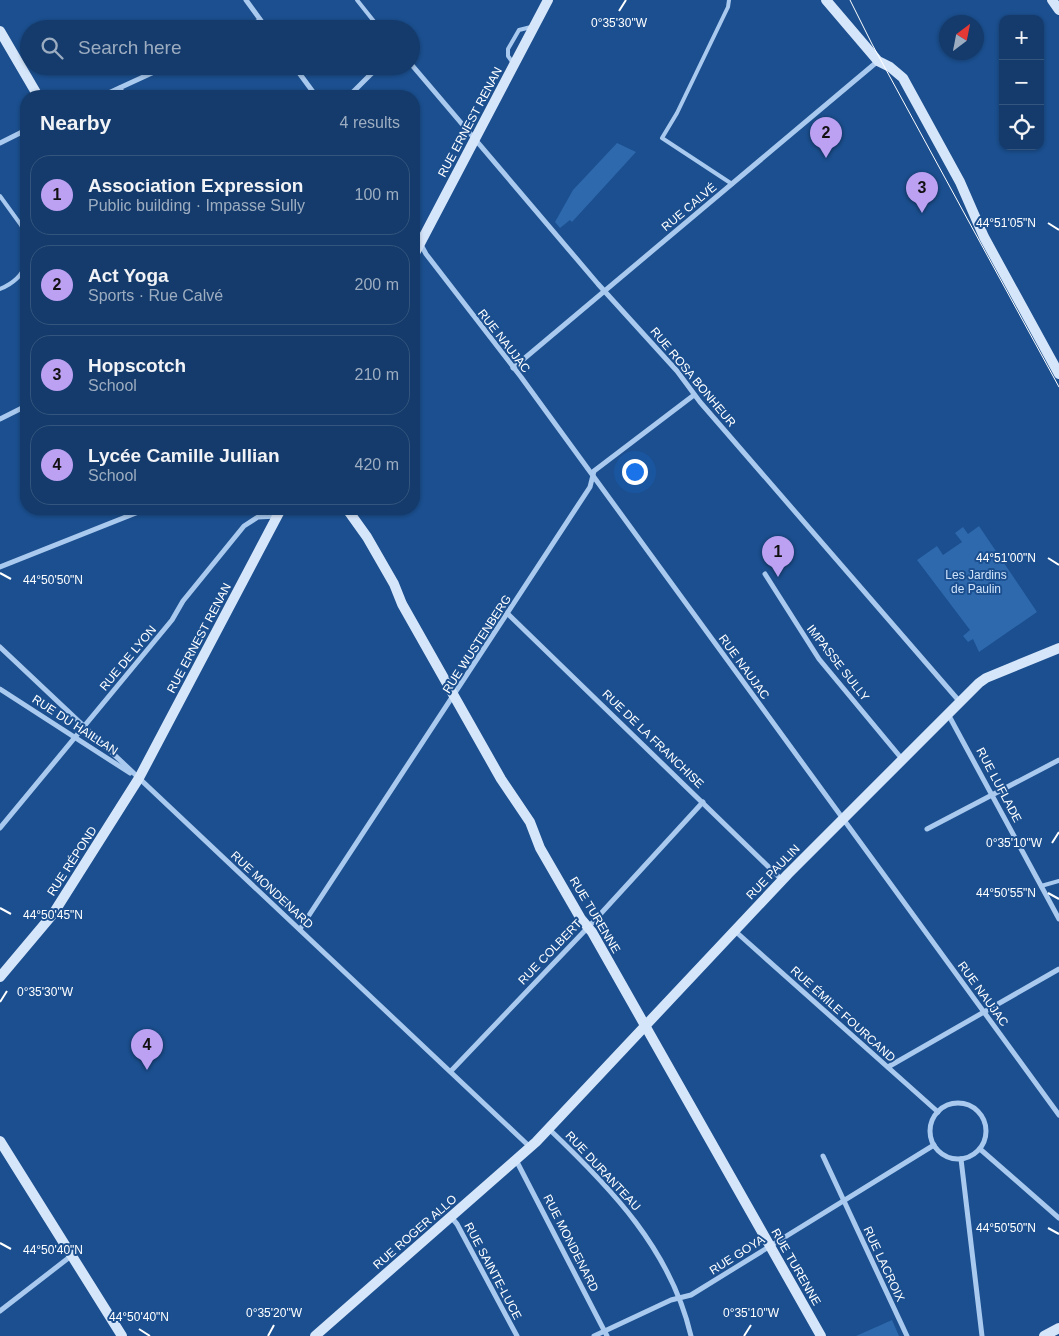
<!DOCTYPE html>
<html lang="en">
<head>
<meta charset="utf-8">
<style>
	body { margin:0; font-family:Helvetica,sans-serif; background:#214673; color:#f1f3f6 }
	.controls { position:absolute; right:15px; top:15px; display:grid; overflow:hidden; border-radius:10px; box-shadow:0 1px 4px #0004 }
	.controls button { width:45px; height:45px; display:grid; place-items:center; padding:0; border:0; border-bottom:1px solid #33557e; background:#143b6b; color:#f1f3f6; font:25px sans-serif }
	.compass { position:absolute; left:939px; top:15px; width:45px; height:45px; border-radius:50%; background:#143b6b; box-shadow:0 1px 4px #0004; rotate:32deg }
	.you { position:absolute; left:634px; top:471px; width:18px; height:18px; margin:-12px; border:4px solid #fff; border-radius:50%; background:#1a73e8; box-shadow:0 0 0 8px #1a73e833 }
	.badge { display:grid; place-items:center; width:32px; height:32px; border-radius:50%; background:#bca0f2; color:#111; font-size:16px; font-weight:700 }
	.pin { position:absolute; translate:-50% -41px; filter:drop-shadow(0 1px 2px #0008) }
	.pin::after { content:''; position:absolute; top:26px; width:18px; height:15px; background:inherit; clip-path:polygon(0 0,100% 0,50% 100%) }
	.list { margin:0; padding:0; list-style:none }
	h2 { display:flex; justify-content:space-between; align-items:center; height:65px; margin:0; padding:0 20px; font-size:21px }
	h2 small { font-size:16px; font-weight:400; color:#9dadc1 }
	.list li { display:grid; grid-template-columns:32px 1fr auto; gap:15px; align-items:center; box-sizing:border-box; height:80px; margin:0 10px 10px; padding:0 10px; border:1px solid #33557e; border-radius:20px }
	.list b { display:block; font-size:19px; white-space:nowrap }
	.list p { margin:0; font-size:16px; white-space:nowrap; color:#9dadc1 }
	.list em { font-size:16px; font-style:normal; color:#9dadc1 }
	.icon { flex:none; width:28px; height:28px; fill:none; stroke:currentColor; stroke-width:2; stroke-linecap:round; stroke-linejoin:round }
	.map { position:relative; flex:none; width:1059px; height:1336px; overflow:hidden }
	.search { position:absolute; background:#143b6b; box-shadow:0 1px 4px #0004; left:20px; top:20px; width:400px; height:55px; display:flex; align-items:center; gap:12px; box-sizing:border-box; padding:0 18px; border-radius:28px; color:#9dadc1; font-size:19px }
	.panel { position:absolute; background:#143b6b; box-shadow:0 1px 4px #0004; left:20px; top:90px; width:400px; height:425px; border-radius:20px }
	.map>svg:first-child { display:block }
	.green { fill:#2e69ad }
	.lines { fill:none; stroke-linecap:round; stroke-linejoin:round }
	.lane { stroke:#a9c9ee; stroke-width:4 }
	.street { stroke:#a9c9ee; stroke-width:5 }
	.secondary { stroke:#d6e6fa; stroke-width:10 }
	.tram { stroke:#fff; stroke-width:1 }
	.ticks { fill:none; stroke:#fff; stroke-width:2 }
	.labels { text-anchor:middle; stroke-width:4; stroke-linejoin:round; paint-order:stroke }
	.street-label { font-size:12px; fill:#fff; stroke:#1b4f8f }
	.park-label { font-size:12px; fill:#cfe3fa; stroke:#1b4f8f }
	.ticks-label { font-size:12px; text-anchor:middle; fill:#fff; stroke:#1b4f8f; stroke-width:4; stroke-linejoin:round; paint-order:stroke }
</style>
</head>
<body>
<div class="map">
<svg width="1059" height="1336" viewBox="0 0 1059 1336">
	<rect width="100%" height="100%" fill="#1b4f8f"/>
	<g class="green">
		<path d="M617 143 636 152 572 222 570 220 560 228 555 222 573 190Z"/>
		<path d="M979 526 1037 612 979 652 973 639 968 642 963 636 970 630 917 560 937 546 943 555 962 542 955 533 963 527 968 534Z"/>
		<path d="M892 1320 899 1336H856Z"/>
	</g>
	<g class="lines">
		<g class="lane">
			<path d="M357 0 380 29"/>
			<path d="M729 0 728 7 677 113 662 138 732 184"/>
			<path d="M513 63 508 56V49L519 30 531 27"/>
			<path d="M0 196 21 225 26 235"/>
			<path d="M0 289C12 284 22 276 26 264"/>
			<path d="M1041 886 1059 881"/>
		</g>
		<g class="street">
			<path d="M246 0 267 29"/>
			<path d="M246 29 260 20"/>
			<path d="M411 64 598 284 677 371 700 402 960 702"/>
			<path d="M294 66 316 96"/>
			<path d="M120 88 124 96"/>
			<path d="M102 96 167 66"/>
			<path d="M349 96 379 66"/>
			<path d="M0 143 26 130"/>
			<path d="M414 232 426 254 521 377 1059 1115"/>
			<path d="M513 368 878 61"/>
			<path d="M0 419 26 406"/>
			<path d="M0 567 146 509"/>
			<path d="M765 574 819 659 902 759"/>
			<path d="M508 614 782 880"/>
			<path d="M0 647 530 1147"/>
			<path d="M0 689 130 773"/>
			<path d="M948 714 1059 919"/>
			<path d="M0 828 172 620 183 601 244 526 258 517 277 516"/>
			<path d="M927 829 1059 760"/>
			<path d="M300 929 590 487 594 471 694 395"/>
			<path d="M735 931 938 1112"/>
			<path d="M888 1067 1059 969"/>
			<path d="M451 1071 594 921 703 802"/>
			<circle cx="958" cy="1131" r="28"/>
			<path d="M549 1129C611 1188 671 1250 691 1336"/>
			<path d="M980 1149 1059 1218"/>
			<path d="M823 1156 907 1336"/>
			<path d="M961 1159 982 1336"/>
			<path d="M516 1160 607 1336"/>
			<path d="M451 1217 457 1224 517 1336"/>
			<path d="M0 1311 71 1256"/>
			<path d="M594 1336 671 1300 691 1295 934 1145"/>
		</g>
		<g class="secondary">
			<path d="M826 0 878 61 890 67 903 78 960 182 984 237 1059 374"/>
			<path d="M1052 0 1059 10"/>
			<path d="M0 31 38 96"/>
			<path d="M414 255 548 0"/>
			<path d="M347 509 367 537 394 584 402 604 501 779 530 822 540 848 581 919 592 932 821 1336"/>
			<path d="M0 977 53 914 139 778 281 509"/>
			<path d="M0 1141 122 1336"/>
			<path d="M315 1336 536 1142 788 874 979 683 986 678 1059 648"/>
			<path d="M1044 1336 1059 1328"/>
		</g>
		<path class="tram" d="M850 0 872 44 1059 387"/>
	</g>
	<path class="ticks" d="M619 11 626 0M1048 223 1059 230M1048 558 1059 565M0 573 11 579M1052 843 1059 832M1048 893 1059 899M0 908 11 914M0 1002 7 991M1048 1228 1059 1234M0 1243 11 1249M139 1329 150 1336M268 1336 274 1325M744 1336 751 1325"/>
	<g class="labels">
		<g class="street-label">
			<text transform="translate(470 122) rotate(-62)" y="4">RUE ERNEST RENAN</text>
			<text transform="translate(689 207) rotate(-40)" y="4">RUE CALVÉ</text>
			<text transform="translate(504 341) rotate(52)" y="4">RUE NAUJAC</text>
			<text transform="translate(693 377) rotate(50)" y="4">RUE ROSA BONHEUR</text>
			<text transform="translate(199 638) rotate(-62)" y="4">RUE ERNEST RENAN</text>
			<text transform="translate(477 644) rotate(-57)" y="4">RUE WUSTENBERG</text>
			<text transform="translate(128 658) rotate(-50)" y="4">RUE DE LYON</text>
			<text transform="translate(838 663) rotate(52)" y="4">IMPASSE SULLY</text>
			<text transform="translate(744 667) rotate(54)" y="4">RUE NAUJAC</text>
			<text transform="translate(75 725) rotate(33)" y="4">RUE DU HAILLAN</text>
			<text transform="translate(653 739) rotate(44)" y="4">RUE DE LA FRANCHISE</text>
			<text transform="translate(999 785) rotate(62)" y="4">RUE LUFLADE</text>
			<text transform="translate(72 861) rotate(-57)" y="4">RUE RÉPOND</text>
			<text transform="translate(773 872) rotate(-46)" y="4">RUE PAULIN</text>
			<text transform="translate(272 890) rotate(43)" y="4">RUE MONDENARD</text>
			<text transform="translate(595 915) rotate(59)" y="4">RUE TURENNE</text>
			<text transform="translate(550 952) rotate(-46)" y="4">RUE COLBERT</text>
			<text transform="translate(983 994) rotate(54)" y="4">RUE NAUJAC</text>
			<text transform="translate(843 1014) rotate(42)" y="4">RUE ÉMILE FOURCAND</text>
			<text transform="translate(603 1171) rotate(47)" y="4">RUE DURANTEAU</text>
			<text transform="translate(415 1232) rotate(-41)" y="4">RUE ROGER ALLO</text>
			<text transform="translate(571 1243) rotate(63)" y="4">RUE MONDENARD</text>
			<text transform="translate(737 1255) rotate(-32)" y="4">RUE GOYA</text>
			<text transform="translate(884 1264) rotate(65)" y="4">RUE LACROIX</text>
			<text transform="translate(796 1267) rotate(60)" y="4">RUE TURENNE</text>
			<text transform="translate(493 1271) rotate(62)" y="4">RUE SAINTE-LUCE</text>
		</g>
		<g class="park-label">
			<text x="976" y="579">Les Jardins<tspan x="976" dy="14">de Paulin</tspan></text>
		</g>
	</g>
	<g class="ticks-label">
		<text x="619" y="27">0°35'30"W</text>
		<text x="1006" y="227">44°51'05"N</text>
		<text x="1006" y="562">44°51'00"N</text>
		<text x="53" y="584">44°50'50"N</text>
		<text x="1014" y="847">0°35'10"W</text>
		<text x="1006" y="897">44°50'55"N</text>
		<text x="53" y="919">44°50'45"N</text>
		<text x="45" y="996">0°35'30"W</text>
		<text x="1006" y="1232">44°50'50"N</text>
		<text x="53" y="1254">44°50'40"N</text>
		<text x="274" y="1317">0°35'20"W</text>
		<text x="751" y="1317">0°35'10"W</text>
		<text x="139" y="1321">44°50'40"N</text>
	</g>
</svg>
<div class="controls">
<button>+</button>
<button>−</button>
<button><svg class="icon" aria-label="locate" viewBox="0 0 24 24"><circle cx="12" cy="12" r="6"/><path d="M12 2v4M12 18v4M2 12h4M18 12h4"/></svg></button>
</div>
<svg class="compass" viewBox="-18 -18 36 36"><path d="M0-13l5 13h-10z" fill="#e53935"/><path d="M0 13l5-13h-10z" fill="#9dadc1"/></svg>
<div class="you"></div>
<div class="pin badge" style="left:778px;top:577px">1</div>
<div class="pin badge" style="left:826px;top:158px">2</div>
<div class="pin badge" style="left:922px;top:213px">3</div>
<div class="pin badge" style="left:147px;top:1070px">4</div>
<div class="search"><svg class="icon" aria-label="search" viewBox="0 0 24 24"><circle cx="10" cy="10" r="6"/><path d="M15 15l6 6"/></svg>Search here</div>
<section class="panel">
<h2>Nearby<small>4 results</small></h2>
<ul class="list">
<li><span class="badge">1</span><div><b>Association Expression</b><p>Public building · Impasse Sully</p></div><em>100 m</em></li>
<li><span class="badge">2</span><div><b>Act Yoga</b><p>Sports · Rue Calvé</p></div><em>200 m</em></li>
<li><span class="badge">3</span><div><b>Hopscotch</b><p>School</p></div><em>210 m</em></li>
<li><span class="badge">4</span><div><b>Lycée Camille Jullian</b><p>School</p></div><em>420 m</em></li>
</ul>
</section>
</div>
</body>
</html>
